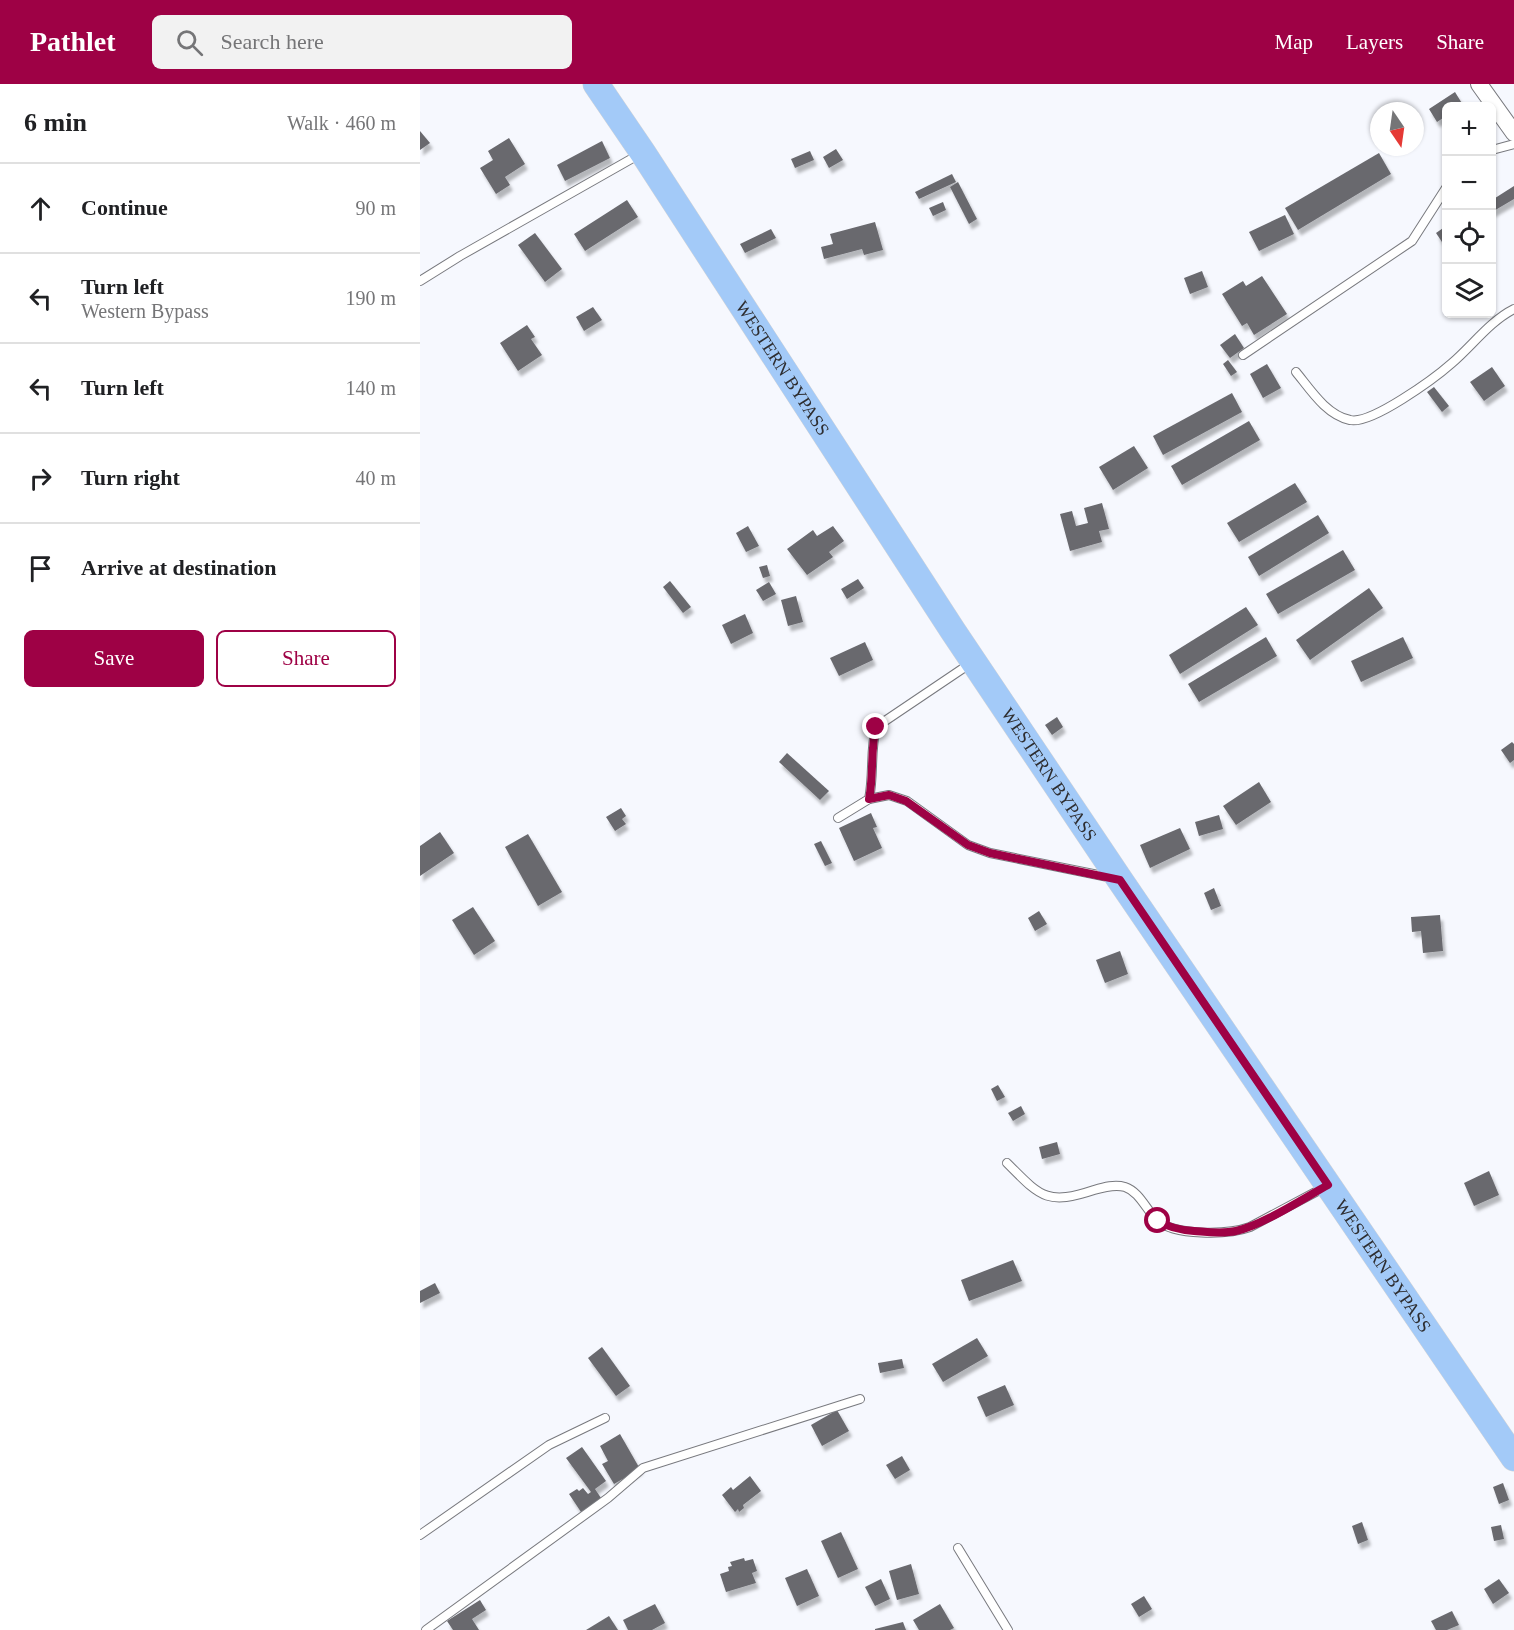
<!DOCTYPE html>
<html lang="en">
<head>
<meta charset="utf-8">
<style>
	body { margin:0; font-family:"Times New Roman",serif; background:#f2f2f2; color:#202124 }
	.controls { position:absolute; right:18px; top:18px; display:grid; overflow:hidden; border-radius:9px; box-shadow:0 2px 4px #0004 }
	.controls button { width:54px; height:54px; display:grid; place-items:center; padding:0; border:0; border-bottom:2px solid #e0e0e0; background:#fff; color:#202124; font:30px sans-serif }
	.compass { position:absolute; left:950px; top:18px; width:54px; height:54px; border-radius:50%; background:#fff; box-shadow:0 2px 4px #0004; rotate:167deg }
	.stop { position:absolute; width:18px; height:18px; margin:-14px; border:4px solid #9e0145; border-radius:50%; background:#fff }
	.stop.end { background:#9e0145; border-color:#fff; box-shadow:0 2px 6px #0008 }
	.list { margin:0; padding:0; list-style:none }
	h2 { display:flex; justify-content:space-between; align-items:center; height:78px; margin:0; padding:0 24px; font-size:26px }
	h2 small { font-size:20px; font-weight:400; color:#757577 }
	.list li { display:grid; grid-template-columns:39px 1fr auto; gap:18px; align-items:center; box-sizing:border-box; height:90px; padding:0 24px; border-top:2px solid #e0e0e0 }
	.list b { display:block; font-size:22px; white-space:nowrap }
	.list p { margin:0; font-size:20px; white-space:nowrap; color:#757577 }
	.list em { font-size:20px; font-style:normal; color:#757577 }
	.actions { display:flex; gap:12px; padding:18px 24px }
	.actions a { flex:1; padding:14px 0; border:2px solid #9e0145; border-radius:9px; text-align:center; font-size:21px; color:#9e0145 }
	.actions .main { background:#9e0145; color:#fff }
	.icon { flex:none; width:33px; height:33px; fill:none; stroke:currentColor; stroke-width:2; stroke-linecap:round; stroke-linejoin:round }
	.map { position:relative; flex:none; width:1094px; height:1546px; overflow:hidden }
	header { display:flex; align-items:center; gap:36px; box-sizing:border-box; height:84px; padding:0 30px; background:#9e0145; color:#fff }
	header strong { font-size:28px }
	nav { display:flex; gap:33px; margin-inline-start:auto; font-size:21px }
	.search { width:420px; height:54px; background:#f2f2f2; display:flex; align-items:center; gap:15px; box-sizing:border-box; padding:0 21px; border-radius:9px; color:#757577; font-size:22px }
	main { display:flex }
	aside { flex:1; background:#fff }
	.map>svg:first-child { display:block }
	.building { fill:#69696e; filter:url(#shadow) }
	.lines { fill:none; stroke-linecap:round; stroke-linejoin:round }
	.lane-casing { stroke:#78797e; stroke-width:10 }
	.street-casing { stroke:#78797e; stroke-width:18 }
	.primary-casing { stroke:#d5d5d6; stroke-width:27 }
	.lane { stroke:#fff; stroke-width:8 }
	.street { stroke:#fff; stroke-width:16 }
	.primary { stroke:#a3caf8; stroke-width:26 }
	.route { stroke:#9e0145; stroke-width:8 }
	.labels { text-anchor:middle; stroke-width:6; stroke-linejoin:round; paint-order:stroke }
	.street-label { font-size:18px; fill:#2e2e31; stroke:#fff }
</style>
</head>
<body>
<header>
<strong>Pathlet</strong>
<div class="search"><svg class="icon" aria-label="search" viewBox="0 0 24 24"><circle cx="10" cy="10" r="6"/><path d="M15 15l6 6"/></svg>Search here</div>
<nav><a>Map</a><a>Layers</a><a>Share</a></nav>
</header>
<main>
<aside>
<h2>6 min<small>Walk · 460 m</small></h2>
<ul class="list">
<li><svg class="icon" aria-label="ahead" viewBox="0 0 24 24"><path d="M12 20V5M6 11l6-6 6 6"/></svg><div><b>Continue</b></div><em>90 m</em></li>
<li><svg class="icon" aria-label="left" viewBox="0 0 24 24"><path d="M17 20v-9H6M10 6l-5 5 5 5"/></svg><div><b>Turn left</b><p>Western Bypass</p></div><em>190 m</em></li>
<li><svg class="icon" aria-label="left" viewBox="0 0 24 24"><path d="M17 20v-9H6M10 6l-5 5 5 5"/></svg><div><b>Turn left</b></div><em>140 m</em></li>
<li><svg class="icon" aria-label="right" viewBox="0 0 24 24"><path d="M7 20v-9h11M14 6l5 5-5 5"/></svg><div><b>Turn right</b></div><em>40 m</em></li>
<li><svg class="icon" aria-label="arrive" viewBox="0 0 24 24"><path d="M6 21V4h12l-3 4 3 4H6"/></svg><div><b>Arrive at destination</b></div></li>
</ul>
<div class="actions"><a class="main">Save</a><a>Share</a></div>
</aside>
<div class="map">
<svg width="1094" height="1546" viewBox="0 0 1094 1546">
	<defs>
		<filter id="shadow"><feDropShadow dx="3" dy="5.5" stdDeviation="1.5" flood-color="#0004"/></filter>
	</defs>
	<rect width="100%" height="100%" fill="#f6f8fe"/>
	<g class="building">
		<path d="M1035 8 1043 21 1026 22V32L1017 38 1009 25Z"/>
		<path d="M0 47 10 59 0 66Z"/>
		<path d="M89 54 105 80 85 93 90 101 76 110 60 84 73 76 68 67Z"/>
		<path d="M182 57 190 74 145 97 137 81Z"/>
		<path d="M416 65 423 76 409 84 403 73Z"/>
		<path d="M390 67 394 76 375 84 371 75Z"/>
		<path d="M959 69 971 90 878 146 865 124Z"/>
		<path d="M532 90 536 98 499 115 495 108Z"/>
		<path d="M538 98 557 135 549 140 530 103Z"/>
		<path d="M1094 102V115L1072 128V116Z"/>
		<path d="M207 116 218 133 165 167 154 150Z"/>
		<path d="M523 118 526 126 513 132 509 124Z"/>
		<path d="M865 131 874 150 839 167 829 148Z"/>
		<path d="M455 138 463 166 444 171 442 165 404 175 401 163 413 160 410 150Z"/>
		<path d="M1026 142V155L1022 158 1016 149Z"/>
		<path d="M351 145 356 154 325 169 320 160Z"/>
		<path d="M115 149 142 185 125 198 98 161Z"/>
		<path d="M782 187 788 203 770 210 764 194Z"/>
		<path d="M842 192 867 230 834 251 827 239 822 242 802 210 823 197 826 202Z"/>
		<path d="M173 223 182 236 164 247 156 233Z"/>
		<path d="M107 241 115 253 111 255 122 271 98 287 80 259Z"/>
		<path d="M815 250 824 264 810 274 800 261Z"/>
		<path d="M808 276 817 288 811 292 803 280Z"/>
		<path d="M847 280 861 304 843 314 830 290Z"/>
		<path d="M1072 283 1085 302 1064 317 1050 298Z"/>
		<path d="M1014 303 1029 322 1022 328 1007 308Z"/>
		<path d="M812 309 822 328 743 371 733 352Z"/>
		<path d="M829 337 840 356 762 401 751 382Z"/>
		<path d="M714 362 728 384 693 406 679 383Z"/>
		<path d="M875 399 887 418 819 458 807 439Z"/>
		<path d="M682 419 689 445 679 447 682 458 650 467 640 430 652 427 656 442 668 439 664 424Z"/>
		<path d="M898 431 909 449 839 492 828 473Z"/>
		<path d="M328 442 339 462 326 468 316 449Z"/>
		<path d="M413 442 424 457 409 468 413 473 387 491 367 465 393 446 397 452Z"/>
		<path d="M923 466 935 486 858 530 846 510Z"/>
		<path d="M347 481 350 492 343 494 339 483Z"/>
		<path d="M438 495 444 504 427 515 421 505Z"/>
		<path d="M250 497 271 523 263 529 243 503Z"/>
		<path d="M349 498 356 510 343 517 336 506Z"/>
		<path d="M949 504 963 524 890 576 876 556Z"/>
		<path d="M376 512 383 538 368 542 361 516Z"/>
		<path d="M826 523 838 541 760 590 749 571Z"/>
		<path d="M325 530 333 549 311 560 302 541Z"/>
		<path d="M846 553 857 572 779 618 768 600Z"/>
		<path d="M983 553 993 574 941 598 931 577Z"/>
		<path d="M445 558 453 576 419 592 410 574Z"/>
		<path d="M637 633 643 643 632 651 625 641Z"/>
		<path d="M1092 658 1094 660V676L1090 679 1081 666Z"/>
		<path d="M367 669 409 707 400 716 359 678Z"/>
		<path d="M839 698 851 718 816 741 803 722Z"/>
		<path d="M201 724 206 732 202 735 206 740 195 747 186 733Z"/>
		<path d="M451 729 457 743 453 744 462 764 434 777 419 744Z"/>
		<path d="M799 731 803 745 779 752 775 738Z"/>
		<path d="M760 744 770 765 730 784 720 761Z"/>
		<path d="M20 748 34 769 0 792V762Z"/>
		<path d="M108 750 142 808 118 822 85 763Z"/>
		<path d="M401 757 412 779 405 782 394 760Z"/>
		<path d="M794 804 801 822 791 826 784 809Z"/>
		<path d="M53 823 75 857 54 871 32 836Z"/>
		<path d="M619 827 627 840 615 847 608 834Z"/>
		<path d="M1020 831 1023 867 1003 869 1001 847 992 848 991 833Z"/>
		<path d="M700 867 708 890 685 899 676 876Z"/>
		<path d="M578 1001 585 1013 577 1017 571 1005Z"/>
		<path d="M601 1022 605 1030 593 1037 588 1029Z"/>
		<path d="M637 1058 640 1070 622 1075 619 1063Z"/>
		<path d="M1069 1087 1079 1111 1054 1122 1044 1099Z"/>
		<path d="M593 1176 602 1197 549 1217 541 1196Z"/>
		<path d="M15 1199 20 1209 0 1219V1207Z"/>
		<path d="M557 1254 568 1272 523 1298 512 1280Z"/>
		<path d="M182 1263 210 1302 196 1312 168 1274Z"/>
		<path d="M482 1275 484 1284 460 1289 458 1279Z"/>
		<path d="M585 1301 594 1321 566 1333 557 1313Z"/>
		<path d="M417 1326 429 1347 402 1362 391 1341Z"/>
		<path d="M200 1350 220 1385 194 1400 182 1380 188 1377 180 1362Z"/>
		<path d="M162 1363 186 1397 175 1405 181 1414 161 1428 149 1410 157 1405 159 1407 163 1404 168 1410 171 1408 146 1374Z"/>
		<path d="M482 1372 490 1386 475 1395 466 1381Z"/>
		<path d="M330 1392 341 1407 323 1421 324 1424 319 1428 318 1425 315 1428 302 1411 311 1403 313 1406Z"/>
		<path d="M1083 1399 1089 1416 1079 1420 1073 1403Z"/>
		<path d="M942 1438 948 1456 938 1460 932 1442Z"/>
		<path d="M1081 1441 1084 1455 1074 1457 1071 1443Z"/>
		<path d="M421 1448 438 1485 418 1494 401 1457Z"/>
		<path d="M324 1474 325 1477 333 1475 337 1487 332 1489 336 1499 306 1508 300 1490 309 1487 308 1483 312 1482 310 1478Z"/>
		<path d="M491 1480 499 1510 477 1516 469 1487Z"/>
		<path d="M387 1485 399 1512 377 1522 365 1494Z"/>
		<path d="M461 1495 470 1515 455 1522 445 1503Z"/>
		<path d="M1079 1495 1089 1509 1073 1520 1064 1505Z"/>
		<path d="M724 1512 732 1525 719 1533 711 1520Z"/>
		<path d="M60 1516 66 1526 52 1535 59 1546H33L27 1537Z"/>
		<path d="M235 1520 245 1539 232 1546H208L203 1536Z"/>
		<path d="M520 1520 534 1544 530 1546H499L493 1536Z"/>
		<path d="M1032 1527 1039 1541 1027 1546H1016L1011 1537Z"/>
		<path d="M189 1532 198 1546H166Z"/>
		<path d="M483 1538 486 1546H455V1545Z"/>
	</g>
	<g class="lines">
		<defs>
			<g id="lane">
				<path d="M1072 66 1094 60"/>
				<path d="M0 197 40 172 220 70"/>
				<path d="M823 271 992 157 1026 104"/>
				<path d="M876 288C890 305 906 331 930 336 951 341 1015 294 1032 279 1052 262 1070 237 1094 225"/>
				<path d="M449 715 469 711 487 717 548 761 570 769 693 794"/>
				<path d="M418 734 449 715C454 691 450 667 456 643L551 579"/>
				<path d="M587 1079C620 1112 626 1122 674 1106 684 1103 695 1100 705 1103 720 1108 726 1126 737 1136 754 1152 808 1151 830 1143L905 1103"/>
				<path d="M0 1451 129 1361 185 1334"/>
				<path d="M538 1464 588 1546"/>
				<path d="M6 1546 188 1414 223 1384 440 1315"/>
			</g>
			<path id="street" d="M1059 0 1094 49"/>
			<g id="primary">
				<path id="s1" d="M176 0 223 69 533 547 700 796 1094 1374"/>
			</g>
		</defs>
		<use href="#lane" class="lane-casing"/>
		<use href="#street" class="street-casing"/>
		<use href="#primary" class="primary-casing"/>
		<use href="#lane" class="lane"/>
		<use href="#street" class="street"/>
		<use href="#primary" class="primary"/>
	</g>
	<g class="lines">
		<path class="route" d="M456 643C450 667 454 691 449 715L469 711 486 717 548 761 570 769 700 796 908 1101C884 1114 841 1142 816 1147 802 1150 788 1148 774 1147 761 1146 749 1144 738 1137"/>
	</g>
	<g class="labels">
		<g class="street-label">
			<text dy="6" stroke="none"><textPath href="#s1" startOffset="340">WESTERN BYPASS</textPath></text>
			<text dy="6" stroke="none"><textPath href="#s1" startOffset="826">WESTERN BYPASS</textPath></text>
			<text dy="6" stroke="none"><textPath href="#s1" startOffset="1420">WESTERN BYPASS</textPath></text>
		</g>
	</g>
</svg>
<div class="controls">
<button>+</button>
<button>−</button>
<button><svg class="icon" aria-label="locate" viewBox="0 0 24 24"><circle cx="12" cy="12" r="6"/><path d="M12 2v4M12 18v4M2 12h4M18 12h4"/></svg></button>
<button><svg class="icon" aria-label="layers" viewBox="0 0 24 24"><path d="M12 4l9 5-9 5-9-5zM3 14l9 5 9-5"/></svg></button>
</div>
<svg class="compass" viewBox="-18 -18 36 36"><path d="M0-13l5 13h-10z" fill="#e53935"/><path d="M0 13l5-13h-10z" fill="#757577"/></svg>
<div class="stop" style="left:738px;top:1137px"></div>
<div class="stop end" style="left:456px;top:643px"></div>
</div>
</main>
</body>
</html>
